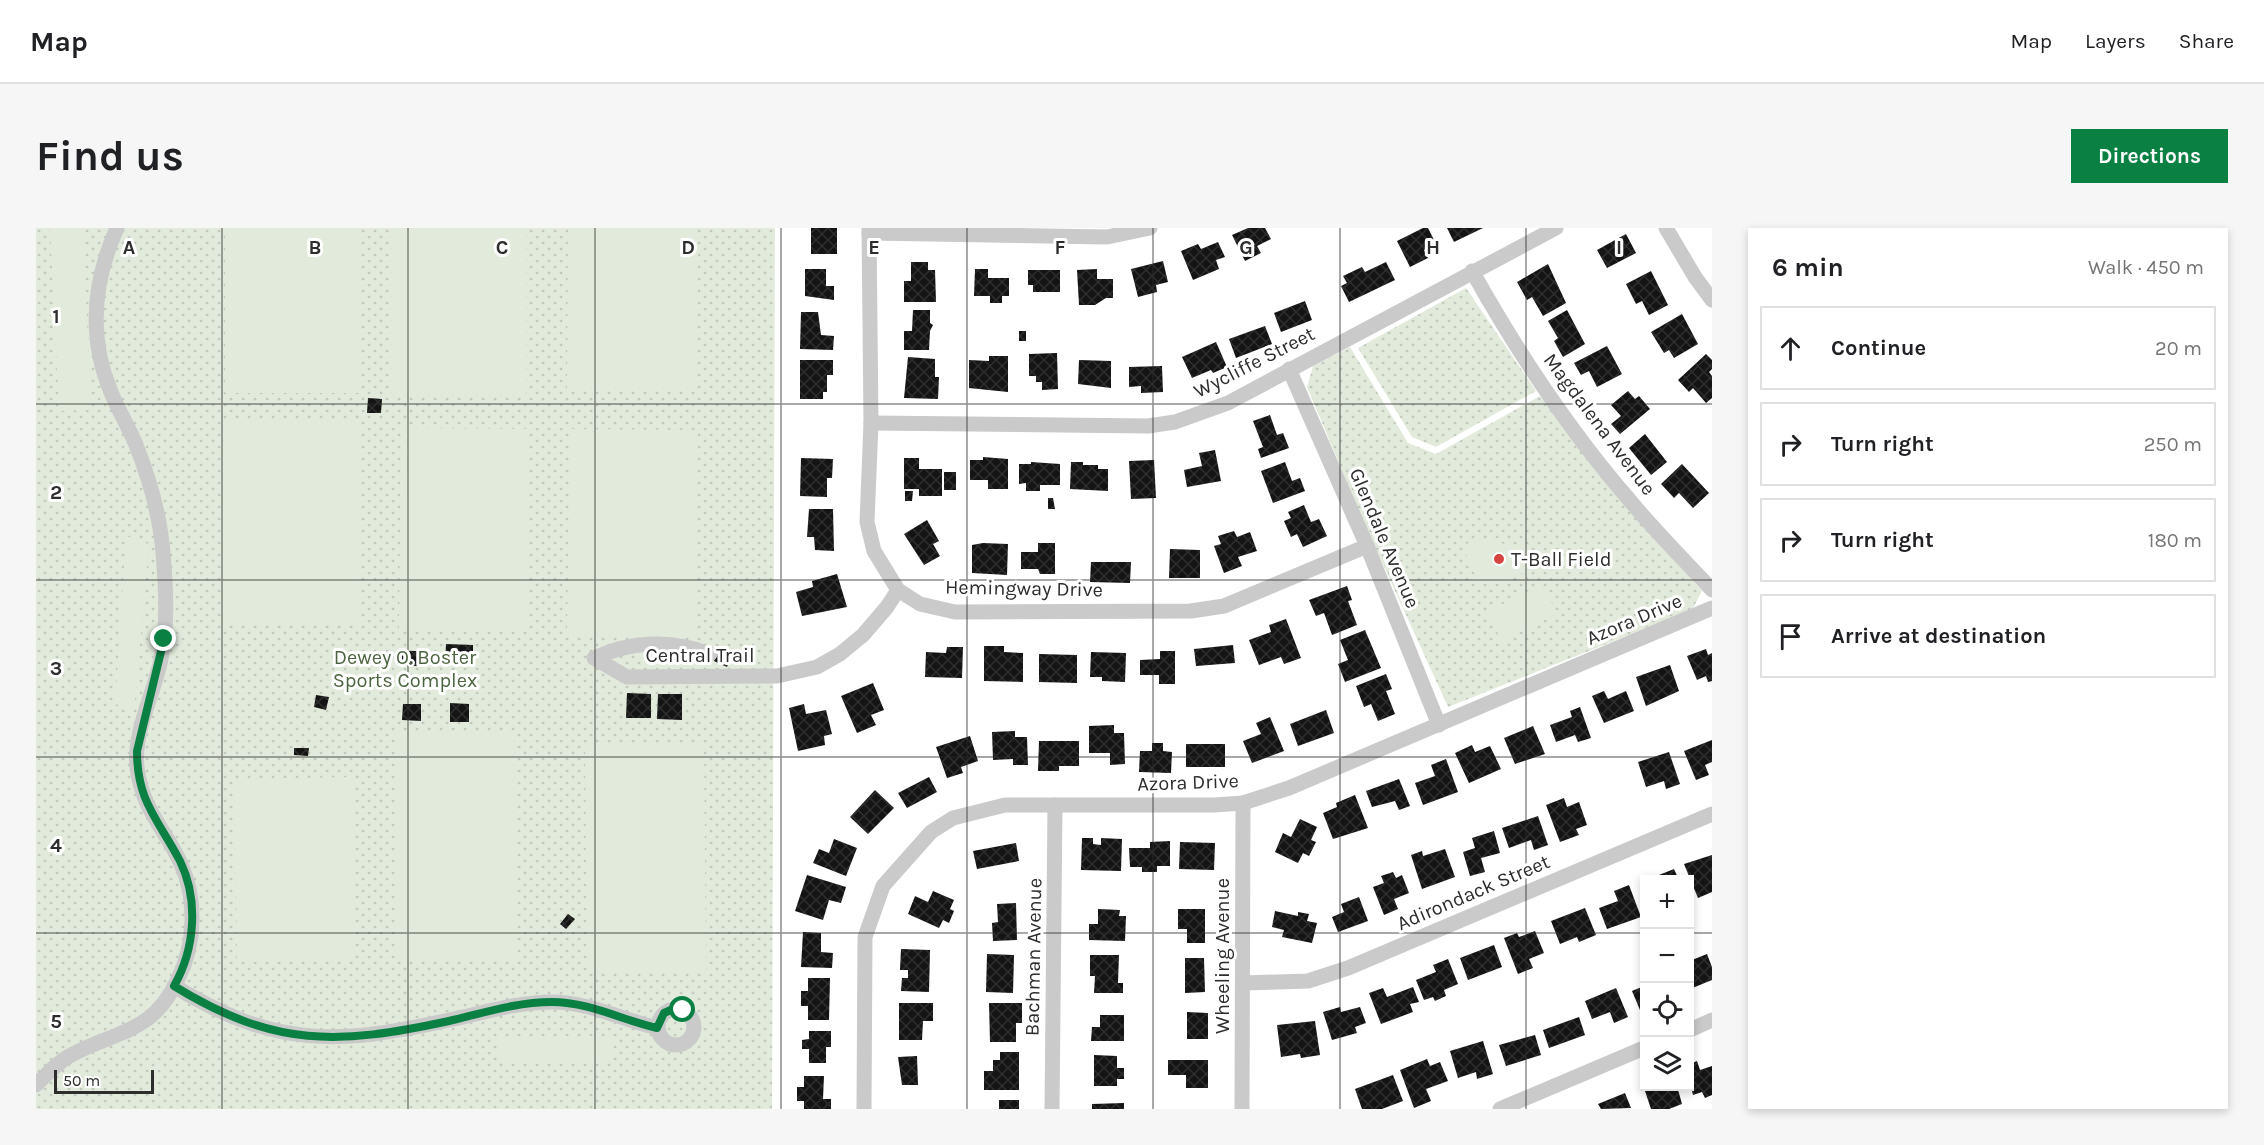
<!DOCTYPE html>
<html lang="en">
<head>
<meta charset="utf-8">
<style>
	body { margin:0; font-family:Karla,sans-serif; background:#f6f6f6; color:#202124 }
	.controls { position:absolute; right:18px; bottom:18px; display:grid; overflow:hidden; border-radius:0px; box-shadow:0 3px 9px #0003 }
	.controls button { width:54px; height:54px; display:grid; place-items:center; padding:0; border:0; border-bottom:2px solid #e0e0e0; background:#fff; color:#202124; font:30px sans-serif }
	.scale { position:absolute; left:18px; bottom:15px; width:100px; box-sizing:border-box; padding-left:6px; border:3px solid #2d2d2d; border-top:0; font-size:16px; line-height:21px; white-space:nowrap; color:#2d2d2d; -webkit-text-stroke:4px #fff; paint-order:stroke }
	.stop { position:absolute; width:18px; height:18px; margin:-14px; border:4px solid #0b8043; border-radius:50%; background:#fff }
	.stop.end { background:#0b8043; border-color:#fff; box-shadow:0 2px 6px #0008 }
	.list { margin:0; padding:0; list-style:none }
	h2 { display:flex; justify-content:space-between; align-items:center; height:78px; margin:0; padding:0 24px; font-size:26px }
	h2 small { font-size:20px; font-weight:400; color:#757577 }
	.list li { display:grid; grid-template-columns:39px 1fr auto; gap:18px; align-items:center; box-sizing:border-box; height:84px; margin:0 12px 12px; padding:0 12px; border:2px solid #e0e0e0; border-radius:0px }
	.list b { display:block; font-size:22px; white-space:nowrap }
	.list em { font-size:20px; font-style:normal; color:#757577 }
	.icon { flex:none; width:33px; height:33px; fill:none; stroke:currentColor; stroke-width:2; stroke-linecap:round; stroke-linejoin:round }
	.map { position:relative; flex:none; width:1676px; height:881px; overflow:hidden; border-radius:0px }
	header { display:flex; align-items:center; gap:36px; box-sizing:border-box; height:84px; padding:0 30px; background:#fff; border-bottom:2px solid #e0e0e0 }
	header strong { font-size:28px }
	nav { display:flex; gap:33px; margin-inline-start:auto; font-size:21px }
	.intro { display:flex; align-items:center; justify-content:space-between; box-sizing:border-box; height:144px; padding:0 36px }
	h1 { margin:0; font-size:42px }
	.button { padding:15px 27px; border-radius:0px; background:#0b8043; color:#fff; font-size:21px; font-weight:700 }
	main { display:flex; gap:36px; padding:0 36px }
	aside { flex:1; background:#fff; border-radius:0px; box-shadow:0 3px 9px #0003 }
	.map>svg:first-child { display:block }
	.grass { fill:url(#grass-dots) }
	.garden { fill:#e2eadc }
	.building { fill:url(#building-cross-hatch) }
	.lines { fill:none; stroke-linecap:round; stroke-linejoin:round }
	.minor { stroke:#cacaca; stroke-width:15 }
	.route { stroke:#0b8043; stroke-width:8 }
	.grid { fill:none; stroke:#2d2d2d; stroke-width:1.5; stroke-opacity:0.55 }
	.poi-dot { fill:#d5443e; stroke:#fff; stroke-width:2 }
	.labels { text-anchor:middle; stroke-width:6; stroke-linejoin:round; paint-order:stroke }
	.street-label { font-size:20px; fill:#2d2d2d; stroke:#fff }
	.poi-label { font-size:20px; fill:#2d2d2d; stroke:#fff; text-anchor:start }
	.park-label { font-size:20px; fill:#4c653f; stroke:#fff }
	.grid-label { font-size:20px; text-anchor:middle; font-weight:bold; fill:#2d2d2d; stroke:#fff; stroke-width:6; stroke-linejoin:round; paint-order:stroke }
</style>
</head>
<body>
<header>
<strong>Map</strong>
<nav><a>Map</a><a>Layers</a><a>Share</a></nav>
</header>
<div class="intro"><h1>Find us</h1><a class="button">Directions</a></div>
<main>
<div class="map">
<svg width="1676" height="881" viewBox="0 0 1676 881">
	<defs>
		<pattern id="grass-dots" width="8" height="8" patternUnits="userSpaceOnUse" patternTransform="scale(1.5)"><rect width="8" height="8" fill="#e2eadc"/><path d="M2 2h.1M6 6h.1" fill="none" stroke="#c2c9bd" stroke-width="1.8" stroke-linecap="round"/></pattern>
		<pattern id="building-cross-hatch" width="8" height="8" patternUnits="userSpaceOnUse" patternTransform="scale(1.5)"><rect width="8" height="8" fill="#141414"/><path d="M0 0l8 8M0 8l8-8" fill="none" stroke="#2e2e2e"/></pattern>
	</defs>
	<rect width="100%" height="100%" fill="#fff"/>
	<g class="grass">
		<path d="M0 0H739L736 881H0Z"/>
		<path d="M1430 60 1500 163 1400 219 1376 209 1322 120Z"/>
		<path d="M1314 119 1372 215 1400 226 1504 168 1575 261 1666 363 1656 382 1412 479 1329 297 1271 159 1277 138Z"/>
	</g>
	<g class="garden">
		<path d="M14 0H47L55 182 23 183Z"/>
		<rect x="189" y="0" width="134" height="165"/>
		<rect x="356" y="0" width="134" height="166"/>
		<path d="M532 0H662L661 160H531Z"/>
		<path d="M188 193 325 194 323 396 186 394Z"/>
		<path d="M365 200 493 201 491 404 363 402Z"/>
		<path d="M534 201 662 202 659 407 531 406Z"/>
		<path d="M90 308 113 316 98 483 79 476Z"/>
		<path d="M1449 311 1489 321 1499 340 1458 357 1442 354 1426 317Z"/>
		<path d="M1506 356 1521 385 1466 414 1451 384Z"/>
		<path d="M478 504 480 733H361L359 505Z"/>
		<path d="M668 516 670 744 551 745 549 517Z"/>
		<path d="M317 549 319 732 201 734 199 551Z"/>
		<path d="M575 808V833H461V809Z"/>
	</g>
	<g class="building">
		<rect x="775" y="0" width="26" height="26"/>
		<path d="M1212 0H1229L1235 11 1221 18 1225 25 1209 33 1196 7Z"/>
		<path d="M1387 0H1392L1400 16 1388 22 1392 30 1374 39 1361 13Z"/>
		<path d="M1411 0H1447L1418 14Z"/>
		<path d="M1590 6 1600 25 1571 40 1561 22Z"/>
		<path d="M1182 14 1189 29 1180 32 1183 41 1157 52 1145 23 1162 16 1165 21Z"/>
		<path d="M1127 33 1132 54 1120 57 1121 64 1102 69 1095 41Z"/>
		<path d="M875 34H892V42H899L900 74H868V53H875Z"/>
		<path d="M1350 34 1359 52 1313 74 1305 58 1311 55 1307 48 1326 39 1329 44Z"/>
		<path d="M1512 36 1530 75 1507 88 1496 69 1491 72 1481 54Z"/>
		<path d="M769 41H790V58H798V72L769 68Z"/>
		<path d="M939 41H952V50H973V68H966V75H954V68H938Z"/>
		<path d="M1061 41V51H1077V70H1070L1059 77H1043L1041 42Z"/>
		<path d="M992 42H1024V64H997V57H992Z"/>
		<path d="M1615 43 1632 77 1613 87 1606 73 1600 76 1590 56Z"/>
		<path d="M1269 73 1276 92 1245 104 1238 85Z"/>
		<path d="M877 82H894V95L897 97 894 103 893 122H868V103H876Z"/>
		<path d="M1531 82 1549 116 1527 129 1518 113 1522 110 1512 93Z"/>
		<path d="M765 84H782L785 107 798 108 797 122 764 121Z"/>
		<path d="M1646 86 1662 116 1638 130 1633 122 1628 125 1615 104Z"/>
		<path d="M1229 98 1236 116 1200 130 1193 111Z"/>
		<rect x="983" y="103" width="7" height="10"/>
		<path d="M1180 114 1191 139 1177 145 1175 142 1156 150 1146 129Z"/>
		<path d="M1571 118 1586 146 1561 159 1553 143 1545 147 1538 135Z"/>
		<path d="M1021 125 1022 161 1006 162V154H1000V148H993V126Z"/>
		<path d="M1670 126 1676 132V141L1673 144 1676 148V170L1670 175 1657 160 1653 164 1642 152Z"/>
		<path d="M953 128H972V164L933 160V132L953 133Z"/>
		<path d="M872 129 899 131V149H903L902 171 868 170Z"/>
		<path d="M764 132H797V147H791V164H787V171H764Z"/>
		<path d="M1043 132 1075 133V160L1042 156Z"/>
		<path d="M1126 138 1127 164 1105 165V158L1093 159V139Z"/>
		<path d="M1592 163 1599 171 1603 168 1614 181 1584 206 1575 196 1585 188 1575 177Z"/>
		<path d="M332 170 346 171 345 185H331Z"/>
		<path d="M1234 187 1241 207 1247 205 1253 220 1225 230 1222 221 1227 219 1217 193Z"/>
		<path d="M1609 206 1631 234 1615 247 1593 220Z"/>
		<path d="M1179 222 1185 253 1151 259 1148 242 1166 238 1163 225Z"/>
		<path d="M947 229 972 231V261H952V252H934V232H947Z"/>
		<path d="M765 230 797 231 796 250H791V269L764 268Z"/>
		<path d="M868 230H883V241H906V268H883V261H868Z"/>
		<path d="M1118 232 1120 270 1095 271 1093 233Z"/>
		<path d="M995 234 1024 236V257H1004V263H990V255L983 256V236H995Z"/>
		<path d="M1035 234H1047V237H1062V241H1072V263L1034 261Z"/>
		<path d="M1249 234 1256 253 1264 250 1269 263 1237 275 1225 243Z"/>
		<path d="M1646 236 1673 265 1657 280 1643 265 1638 270 1625 256Z"/>
		<rect x="908" y="244" width="12" height="18"/>
		<path d="M869 263H877L876 273H869Z"/>
		<path d="M1012 270H1017L1019 281H1012Z"/>
		<path d="M1268 277 1275 294 1283 291 1291 308 1267 319 1261 306 1255 309 1248 293 1255 290 1252 284Z"/>
		<path d="M773 281H797L798 323 779 322 778 309H771Z"/>
		<path d="M891 292 903 313 897 316 904 328 888 337 868 306Z"/>
		<path d="M1198 303 1201 309 1214 304 1221 323 1202 329 1206 338 1188 345 1178 318 1185 316 1182 308Z"/>
		<path d="M947 315 972 316 971 347 936 345V317Z"/>
		<path d="M1002 315H1019V346H1004L1002 341H985V324H1002Z"/>
		<path d="M1134 321 1164 322V350H1133Z"/>
		<path d="M1055 334H1095L1094 355 1054 354Z"/>
		<path d="M801 346 811 379 766 388 760 364 777 359 776 353Z"/>
		<path d="M1311 358 1316 372 1312 373 1321 397 1296 407 1288 385 1280 388 1273 372Z"/>
		<path d="M1250 391 1265 430 1248 436 1245 429 1223 437 1213 412 1235 404 1233 397Z"/>
		<path d="M1329 402 1345 440 1309 454 1302 436 1312 432 1304 412Z"/>
		<path d="M410 416 437 417V436L409 435Z"/>
		<path d="M1197 417 1199 435 1160 438 1158 421Z"/>
		<path d="M948 418H968V424L987 425V454L948 453Z"/>
		<path d="M911 419H927L926 450 889 449 890 424 910 425Z"/>
		<path d="M1670 421 1672 427 1676 425V453L1672 454 1670 448 1661 452 1651 428Z"/>
		<rect x="366" y="423" width="15" height="15"/>
		<path d="M1124 423H1139V456H1123V447H1104V432L1124 431Z"/>
		<path d="M1055 424 1090 425 1089 454 1066 453V449H1054Z"/>
		<path d="M681 426 694 431 691 439 678 433Z"/>
		<path d="M1003 426 1041 427V455L1003 454Z"/>
		<path d="M1634 437 1643 463 1610 478 1600 449Z"/>
		<path d="M1350 446 1356 461 1350 463 1359 486 1342 493 1335 476 1328 479 1320 458Z"/>
		<path d="M837 455 848 482 835 487 840 497 821 505 805 468Z"/>
		<path d="M1568 463 1572 471 1590 463 1598 483 1568 495 1556 468Z"/>
		<path d="M591 465 615 466V490H590Z"/>
		<path d="M622 466H646V492L621 491Z"/>
		<path d="M280 467 293 469 290 482 278 479Z"/>
		<path d="M414 475 433 476V494H414Z"/>
		<path d="M367 476H385V493L366 492Z"/>
		<path d="M768 476 770 486 790 482 796 506 788 508 789 517 762 523 753 480Z"/>
		<path d="M1544 479 1555 510 1542 514 1539 507 1520 514 1514 497 1536 489 1534 483Z"/>
		<path d="M1290 482 1298 505 1262 518 1254 496Z"/>
		<path d="M1234 489 1248 523 1216 535 1207 513 1225 506 1220 495Z"/>
		<path d="M1078 497V505H1088L1089 536 1074 537V525H1053V498Z"/>
		<path d="M1497 498 1509 526 1479 536 1468 510Z"/>
		<path d="M979 503V509H991L992 537H977V531L957 532 956 504Z"/>
		<path d="M934 508 942 533 925 539 927 545 911 550 900 519Z"/>
		<path d="M1676 512V534L1669 537 1673 547 1660 552 1648 523Z"/>
		<path d="M1003 513H1043V538H1023V543H1002Z"/>
		<path d="M1116 515H1127V523L1136 524 1135 545 1103 544 1104 523H1116Z"/>
		<rect x="1150" y="516" width="39" height="23"/>
		<path d="M1436 517 1439 524 1454 518 1465 541 1433 555 1419 525Z"/>
		<path d="M258 520H273L272 528 258 527Z"/>
		<path d="M1633 524 1644 556 1630 561 1628 553 1610 559 1602 534Z"/>
		<path d="M1410 531 1422 564 1387 577 1379 555 1399 548 1395 537Z"/>
		<path d="M893 549 901 564 871 580 862 565Z"/>
		<path d="M1363 551 1374 578 1363 582 1359 573 1336 579 1330 563Z"/>
		<path d="M839 562 858 580 832 606 814 589Z"/>
		<path d="M1319 567 1332 600 1297 611 1287 585 1301 579 1300 575Z"/>
		<path d="M1528 570 1531 579 1543 574 1551 597 1540 601 1543 607 1524 614 1510 577Z"/>
		<path d="M1502 588 1512 617 1498 622 1495 612 1473 620 1466 600Z"/>
		<path d="M1264 591 1281 599 1275 612 1280 614 1273 628 1267 625 1262 635 1239 624 1247 605 1255 609Z"/>
		<path d="M1458 603 1464 625 1445 630 1449 644 1434 648 1427 624 1439 620 1436 610Z"/>
		<path d="M1046 610H1057V616L1065 617V610L1086 611 1085 643 1045 642Z"/>
		<path d="M798 611 821 620 810 648 777 635 783 621 793 625Z"/>
		<path d="M1134 613V638H1121V644H1106V639H1094L1093 620H1114V614Z"/>
		<path d="M1144 614 1179 615 1178 642 1143 641Z"/>
		<path d="M980 615 983 633 941 641 937 623Z"/>
		<path d="M1409 621 1419 649 1386 661 1375 627 1386 623 1387 628Z"/>
		<path d="M1676 627V664L1662 670 1648 636Z"/>
		<path d="M1638 641 1643 652H1613V651Z"/>
		<path d="M1357 644 1360 650 1366 647 1373 665 1358 671 1362 681 1348 687 1337 659 1348 655 1345 648Z"/>
		<path d="M771 647 810 659 805 675 793 672 787 692 759 683Z"/>
		<path d="M1593 657 1605 689 1571 701 1563 680 1582 673 1578 663Z"/>
		<path d="M897 663 918 672 914 681 918 683 913 695 907 692 903 700 872 686 879 668 892 674Z"/>
		<path d="M1323 669 1332 693 1302 704 1296 689 1308 684 1305 676Z"/>
		<path d="M980 675 981 712 957 713 956 695 962 694 961 676Z"/>
		<path d="M1549 680 1560 707 1543 714 1541 709 1524 716 1515 693Z"/>
		<path d="M1062 681 1084 682 1083 688H1090L1089 713 1053 712V696H1062Z"/>
		<path d="M1142 681H1169V715H1151V701H1142Z"/>
		<path d="M1239 683 1262 688V684L1273 686 1271 693 1281 695 1276 715 1246 709 1248 702 1236 699Z"/>
		<path d="M532 686 539 691 530 701 524 696Z"/>
		<path d="M1499 703 1508 725 1493 731 1497 740 1482 746 1468 710 1481 705 1483 709Z"/>
		<path d="M767 704 785 705V724L797 725 796 740 765 739Z"/>
		<path d="M1458 717 1466 739 1432 752 1424 730Z"/>
		<path d="M865 721 894 722 893 764 865 763 866 750H872V742H864Z"/>
		<path d="M951 726 978 727 977 765 950 764Z"/>
		<path d="M1654 726 1656 732 1671 726 1676 739V752L1654 761Z"/>
		<path d="M1054 727H1083L1082 755H1087V765H1058L1059 748H1054Z"/>
		<path d="M1149 730H1168L1169 764 1149 765Z"/>
		<path d="M1412 731 1422 756 1408 762 1410 768 1399 773 1397 769 1388 772 1380 752 1400 744 1397 737Z"/>
		<path d="M772 750H794L793 792H772V778H765V763H772Z"/>
		<path d="M1608 758V780L1604 782 1596 763Z"/>
		<path d="M1377 759 1383 774 1374 776 1377 784 1345 796 1333 765 1347 760 1351 769Z"/>
		<path d="M1580 760 1592 789 1578 795 1574 784 1556 791 1549 773Z"/>
		<path d="M863 775H897V793H887L886 812H863Z"/>
		<path d="M953 775H986V795H980V814H954Z"/>
		<path d="M1304 779 1305 784 1324 779 1330 795 1319 799 1321 805 1296 812 1287 784Z"/>
		<path d="M1151 784 1172 785V811H1151Z"/>
		<path d="M1064 787H1088V813H1055L1056 799H1064Z"/>
		<path d="M1543 789 1549 807 1513 820 1507 802Z"/>
		<path d="M1279 793 1284 827 1265 830 1264 826 1245 829 1241 797Z"/>
		<path d="M773 803H795V819H790V835H773V821H766V812L773 811Z"/>
		<path d="M1499 807 1505 827 1470 838 1463 817Z"/>
		<path d="M1447 813 1457 846 1441 851 1440 844 1422 850 1414 823Z"/>
		<path d="M964 824H983V862H948V843H957V832H964Z"/>
		<path d="M1058 827 1081 828V840H1088V851H1081V858H1058Z"/>
		<path d="M881 828 882 857H866L862 829Z"/>
		<path d="M1391 831 1394 838 1404 834 1412 853 1390 861 1395 873 1378 880 1364 842Z"/>
		<path d="M1132 832H1172V860H1150V847H1132Z"/>
		<path d="M1661 833 1664 842 1676 838V867L1669 870 1666 864 1657 867 1654 856V836Z"/>
		<path d="M1357 847 1367 873 1346 881H1326L1319 861Z"/>
		<path d="M768 848H788L787 871H795V881H768V873H761V859H768Z"/>
		<path d="M1613 858H1641L1646 876 1633 881H1615L1608 860Z"/>
		<path d="M1589 865 1595 880 1565 881 1562 876Z"/>
		<rect x="963" y="872" width="20" height="9"/>
		<path d="M1088 875V881H1056V876Z"/>
	</g>
	<g class="lines">
		<g class="minor">
			<path d="M833 0 835 195 831 294 838 323 862 362 884 376 919 384 1155 383 1188 378 1331 318"/>
			<path d="M1630 0 1659 49 1676 72"/>
			<path d="M833 5 1071 9 1114 0"/>
			<path d="M1436 43C1482 125 1534 204 1596 275 1621 305 1649 333 1676 362"/>
			<path d="M1253 141 1331 318 1403 497"/>
			<path d="M835 195 1112 198 1139 194 1192 175 1520 0"/>
			<path d="M674 426C636 411 595 413 558 430L591 449 741 448 781 439 804 426 827 407 851 379 862 362"/>
			<path d="M1208 755 1272 753 1312 740 1676 586"/>
			<path d="M138 758C239 820 302 817 413 792 447 785 481 774 516 774 553 774 586 792 622 800"/>
			<circle cx="640" cy="799" r="18"/>
			<path d="M1654 802 1676 792"/>
			<path d="M0 857C11 846 23 833 37 826 83 802 118 805 143 749 159 715 161 672 145 636 129 600 107 584 101 540 97 504 118 466 125 431 132 397 130 360 127 325 124 287 114 252 100 217 93 199 82 182 75 164 52 109 57 54 81 0"/>
			<path d="M828 881 829 709 847 658 895 604 917 590 969 577H1178L1207 575 1253 560 1676 380"/>
			<path d="M1016 881 1019 577"/>
			<path d="M1206 881 1207 575"/>
			<path d="M1464 881 1608 820"/>
		</g>
	</g>
	<g class="lines">
		<path class="route" d="M128 411 101 523C101 574 122 591 144 633 163 672 159 721 138 758 239 820 302 817 413 793 447 785 481 774 516 774 553 774 586 792 621 800L628 785 637 781 647 782"/>
	</g>
	<path class="grid" d="M186 0V881M372 0V881M559 0V881M745 0V881M931 0V881M1117 0V881M1304 0V881M1490 0V881M0 176H1676M0 352H1676M0 529H1676M0 705H1608M1654 705H1676"/>
	<circle class="poi-dot" cx="1463" cy="331" r="6"/>
	<g class="labels">
		<g class="street-label">
			<text transform="translate(1218 134) rotate(-27)" y="7">Wycliffe Street</text>
			<text transform="translate(1564 196) rotate(53)" y="7">Magdalena Avenue</text>
			<text transform="translate(1349 310) rotate(67)" y="7">Glendale Avenue</text>
			<text transform="translate(988 360) rotate(1)" y="7">Hemingway Drive</text>
			<text transform="translate(1598 391) rotate(-23)" y="7">Azora Drive</text>
			<text x="664" y="434">Central Trail</text>
			<text transform="translate(1152 554) rotate(-2)" y="7">Azora Drive</text>
			<text transform="translate(1437 664) rotate(-23)" y="7">Adirondack Street</text>
			<text transform="translate(1186 728) rotate(-90)" y="7">Wheeling Avenue</text>
			<text transform="translate(997 729) rotate(-89)" y="7">Bachman Avenue</text>
		</g>
		<g class="poi-label">
			<text x="1475" y="338">T-Ball Field</text>
		</g>
		<g class="park-label">
			<text x="369" y="436">Dewey O. Boster<tspan x="369" dy="23">Sports Complex</tspan></text>
		</g>
	</g>
	<g class="grid-label">
		<text x="93" y="26">A</text>
		<text x="279" y="26">B</text>
		<text x="466" y="26">C</text>
		<text x="652" y="26">D</text>
		<text x="838" y="26">E</text>
		<text x="1024" y="26">F</text>
		<text x="1210" y="26">G</text>
		<text x="1397" y="26">H</text>
		<text x="1583" y="26">I</text>
		<text x="20" y="95">1</text>
		<text x="20" y="271">2</text>
		<text x="20" y="447">3</text>
		<text x="20" y="624">4</text>
		<text x="20" y="800">5</text>
	</g>
</svg>
<div class="controls">
<button>+</button>
<button>−</button>
<button><svg class="icon" aria-label="locate" viewBox="0 0 24 24"><circle cx="12" cy="12" r="6"/><path d="M12 2v4M12 18v4M2 12h4M18 12h4"/></svg></button>
<button><svg class="icon" aria-label="layers" viewBox="0 0 24 24"><path d="M12 4l9 5-9 5-9-5zM3 14l9 5 9-5"/></svg></button>
</div>
<div class="scale">50 m</div>
<div class="stop" style="left:647px;top:782px"></div>
<div class="stop end" style="left:128px;top:411px"></div>
</div>
<aside>
<h2>6 min<small>Walk · 450 m</small></h2>
<ul class="list">
<li><svg class="icon" aria-label="ahead" viewBox="0 0 24 24"><path d="M12 20V5M6 11l6-6 6 6"/></svg><div><b>Continue</b></div><em>20 m</em></li>
<li><svg class="icon" aria-label="right" viewBox="0 0 24 24"><path d="M7 20v-9h11M14 6l5 5-5 5"/></svg><div><b>Turn right</b></div><em>250 m</em></li>
<li><svg class="icon" aria-label="right" viewBox="0 0 24 24"><path d="M7 20v-9h11M14 6l5 5-5 5"/></svg><div><b>Turn right</b></div><em>180 m</em></li>
<li><svg class="icon" aria-label="arrive" viewBox="0 0 24 24"><path d="M6 21V4h12l-3 4 3 4H6"/></svg><div><b>Arrive at destination</b></div></li>
</ul>
</aside>
</main>
</body>
</html>
